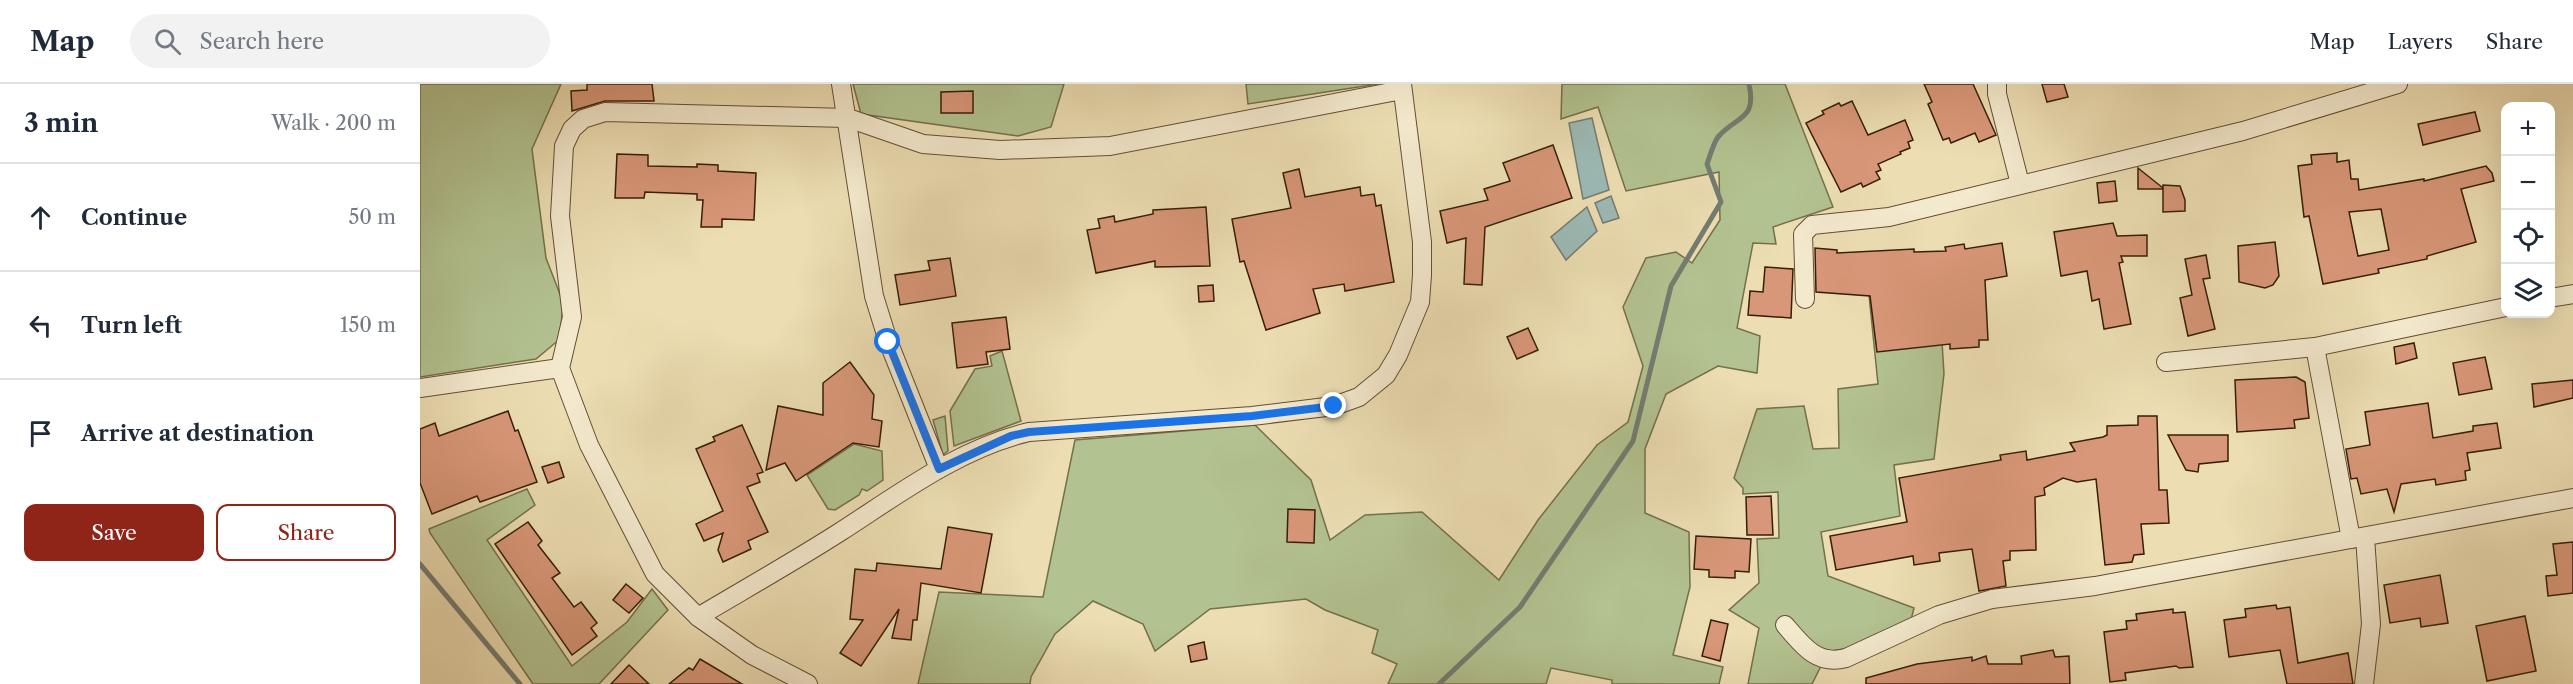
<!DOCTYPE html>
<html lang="en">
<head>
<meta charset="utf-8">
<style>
	body { margin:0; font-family:"Libre Caslon Text",serif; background:#f2f2f3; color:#1f2937 }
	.controls { position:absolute; right:18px; top:18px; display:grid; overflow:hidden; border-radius:12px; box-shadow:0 6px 24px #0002 }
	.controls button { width:54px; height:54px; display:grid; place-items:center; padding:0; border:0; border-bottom:2px solid #e0e1e3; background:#fff; color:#1f2937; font:30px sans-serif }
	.stop { position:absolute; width:18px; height:18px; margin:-14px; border:4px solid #1a73e8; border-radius:50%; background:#fff }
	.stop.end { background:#1a73e8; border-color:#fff; box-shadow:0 2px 6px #0008 }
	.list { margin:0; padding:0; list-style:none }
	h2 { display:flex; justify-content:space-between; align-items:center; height:78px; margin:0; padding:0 24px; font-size:26px }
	h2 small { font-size:20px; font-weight:400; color:#747a83 }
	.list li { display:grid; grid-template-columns:39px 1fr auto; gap:18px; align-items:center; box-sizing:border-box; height:108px; padding:0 24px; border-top:2px solid #e0e1e3 }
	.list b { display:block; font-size:22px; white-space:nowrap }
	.list em { font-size:20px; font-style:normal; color:#747a83 }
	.actions { display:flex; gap:12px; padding:18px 24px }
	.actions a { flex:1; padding:14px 0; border:2px solid #8f2418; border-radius:12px; text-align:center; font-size:21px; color:#8f2418 }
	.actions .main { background:#8f2418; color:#fff }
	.icon { flex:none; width:33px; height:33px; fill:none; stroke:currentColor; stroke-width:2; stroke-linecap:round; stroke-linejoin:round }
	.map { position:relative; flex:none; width:2153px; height:600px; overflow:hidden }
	header { display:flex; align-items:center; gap:36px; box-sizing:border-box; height:84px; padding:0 30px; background:#fff; border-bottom:2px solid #e0e1e3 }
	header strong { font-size:28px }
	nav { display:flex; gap:33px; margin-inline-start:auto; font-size:21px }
	.search { width:420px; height:54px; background:#f2f2f3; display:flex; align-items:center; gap:15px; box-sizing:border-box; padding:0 21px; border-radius:33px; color:#747a83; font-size:22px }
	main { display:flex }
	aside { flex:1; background:#fff }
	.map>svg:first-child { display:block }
	.green { fill:#b2c290; stroke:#74704c; stroke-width:1.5 }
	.water { fill:#9cbab6; stroke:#747c71; stroke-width:1.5 }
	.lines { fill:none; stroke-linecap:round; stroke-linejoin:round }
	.stream { stroke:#747c71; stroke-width:5 }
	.building { fill:#d89778; stroke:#371e09; stroke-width:1.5; fill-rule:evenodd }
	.minor-casing { stroke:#644e33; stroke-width:20 }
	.minor { stroke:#f3e9cd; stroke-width:18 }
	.route { stroke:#1a73e8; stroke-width:8 }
</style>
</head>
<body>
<header>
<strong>Map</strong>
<div class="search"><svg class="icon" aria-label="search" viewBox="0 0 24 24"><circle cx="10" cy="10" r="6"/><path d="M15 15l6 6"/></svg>Search here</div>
<nav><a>Map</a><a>Layers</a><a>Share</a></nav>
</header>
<main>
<aside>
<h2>3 min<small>Walk · 200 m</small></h2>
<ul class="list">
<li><svg class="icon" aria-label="ahead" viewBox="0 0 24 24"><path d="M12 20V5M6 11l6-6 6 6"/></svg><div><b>Continue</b></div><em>50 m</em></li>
<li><svg class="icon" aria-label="left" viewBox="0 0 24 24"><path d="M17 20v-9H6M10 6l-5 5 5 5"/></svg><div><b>Turn left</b></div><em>150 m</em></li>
<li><svg class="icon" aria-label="arrive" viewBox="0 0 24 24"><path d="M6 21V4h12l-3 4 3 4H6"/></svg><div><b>Arrive at destination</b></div></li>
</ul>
<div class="actions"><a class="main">Save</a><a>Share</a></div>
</aside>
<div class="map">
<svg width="2153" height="600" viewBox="0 0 2153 600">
	<rect width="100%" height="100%" fill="#ecddb2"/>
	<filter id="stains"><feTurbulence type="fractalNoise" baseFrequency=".00333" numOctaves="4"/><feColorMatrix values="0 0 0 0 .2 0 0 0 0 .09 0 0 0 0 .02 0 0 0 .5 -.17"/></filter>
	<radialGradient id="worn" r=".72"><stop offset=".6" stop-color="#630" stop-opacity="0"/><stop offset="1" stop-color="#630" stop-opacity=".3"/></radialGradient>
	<g class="green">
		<path d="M0 0H141L112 65 126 174 143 218 140 255 116 275 0 293Z"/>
		<path d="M433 0H644L631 43 598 52 441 30Z"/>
		<path d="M826 0H958L828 20Z"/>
		<path d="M1142 0H1365L1413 123 1353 143 1356 160 1333 159 1317 244 1340 252 1337 289 1298 282 1246 310 1225 365V429L1269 448 1270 503 1253 571 1303 583 1299 600H1192V596L1131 584 1126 600H968L977 580 952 569 958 546 905 526 886 515 790 525 735 567 723 540 673 517 635 550 611 593 610 600H498L519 508 623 513 655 356 835 341 891 396 910 456 945 431 1002 428 1079 496 1118 436 1177 361 1208 338 1223 282 1203 223 1226 174 1256 168 1272 179 1300 136 1299 88 1206 107 1178 23 1141 35Z"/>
		<path d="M1519 210 1524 290 1514 375 1474 381 1480 432 1401 448 1408 492 1494 524 1491 536 1434 563 1408 568 1392 600H1328L1339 544 1309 526 1339 499 1337 455 1359 454 1358 408 1323 410V404L1314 394 1337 325 1384 322 1393 365 1419 364 1418 305 1458 300 1449 211Z"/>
		<path d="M582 267 601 337 534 362 530 327 555 285 572 282 570 272Z"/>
		<path d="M525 332 528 367 523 371 513 336Z"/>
		<path d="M434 360 462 367 463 396 447 407 442 405 439 411 415 426 408 425 387 391Z"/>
		<path d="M107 405 115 421 67 456 152 582 207 538 232 505 248 526 179 600H113L10 449 9 445Z"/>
	</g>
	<g class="water">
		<path d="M1172 34 1189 106 1163 115 1149 39Z"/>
		<path d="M1191 112 1199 134 1183 139 1175 119Z"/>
		<path d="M1167 123 1177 147 1146 176 1131 153Z"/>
	</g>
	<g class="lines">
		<g class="stream">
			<path d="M0 480 100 600"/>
			<path d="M1019 600 1100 523 1213 357 1251 202 1301 118 1287 80C1290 72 1293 60 1298 53 1317 31 1337 37 1329 0"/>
		</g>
	</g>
	<g class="building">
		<path d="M167 0H232L234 17H185L152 27 151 7 167 6Z"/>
		<path d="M1504 0H1553L1576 51 1559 58 1555 49 1531 59 1529 54 1523 56 1508 20 1512 18Z"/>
		<path d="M1622 0H1644L1648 13 1627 18Z"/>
		<path d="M553 7V29H521V8Z"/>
		<path d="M1432 17 1448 51 1485 36 1493 56 1488 58 1490 64 1480 68 1481 70 1458 80 1461 86 1456 88 1460 95 1443 103 1441 99 1421 108 1386 39 1404 30 1402 27 1419 19 1421 22Z"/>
		<path d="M2055 28 2060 47 2003 61 1998 40Z"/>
		<path d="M1133 61 1152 114 1065 143 1062 201 1044 200 1046 154 1027 159 1020 127 1068 116 1064 105 1090 97 1083 79Z"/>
		<path d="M1917 69V78L1929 76 1931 95H1938L1939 106 2004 95V97L2066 82 2072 89 2074 97 2041 105 2056 158 2007 172V175L1958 185 1959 189 1903 200 1889 132 1884 133 1878 82 1892 80 1891 71ZM1961 125 1969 166 1938 172 1929 128Z"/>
		<path d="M197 70 228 71V82L277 83V80L298 81V87L336 89 334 136 302 135V143H281L283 116H277V110L225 108 224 114H195Z"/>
		<path d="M1718 84 1743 104V101L1760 102 1765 116V127L1743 128V105H1718Z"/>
		<path d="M879 85 885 113 940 103 941 112 954 110 956 122 961 121 974 198 925 207 924 200 893 205 900 229 846 246 824 177 820 178 812 135 871 124 863 89Z"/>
		<path d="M1695 97 1697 117 1679 119 1677 99Z"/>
		<path d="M786 123 790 182 735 183V177L676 189 667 146 680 144 678 135 694 132 695 138 733 130V126Z"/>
		<path d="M1693 139 1697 152 1727 151V172H1701L1703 178 1699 179 1711 240 1684 245 1679 215 1672 217 1667 187 1641 192 1634 148Z"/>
		<path d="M1855 158 1859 192 1853 201 1845 204 1819 198 1818 162Z"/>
		<path d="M1582 159 1587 192 1565 196 1568 256H1559V263L1530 265V260L1457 268 1450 212 1396 208 1395 164 1417 166V169L1494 165V168L1526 167 1525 163 1544 160 1545 165Z"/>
		<path d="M1786 171 1790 194 1783 195 1795 245 1768 252 1760 214 1772 211 1765 175Z"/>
		<path d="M530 174 536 212 480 221 475 191 510 186 508 177Z"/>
		<path d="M1345 183 1373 185 1371 234 1328 231 1330 207 1343 208Z"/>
		<path d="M793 201 794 217 779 218 778 202Z"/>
		<path d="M586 233 590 265 566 268 568 280 537 284 532 239Z"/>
		<path d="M1108 244 1118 266 1097 275 1087 253Z"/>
		<path d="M1994 259 1997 274 1976 280 1974 263Z"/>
		<path d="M2065 273 2072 305 2039 311 2033 279Z"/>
		<path d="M430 278 454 311 452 335 462 337 459 363 433 359 376 397 365 379 346 386 358 322 403 331V299Z"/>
		<path d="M1876 293 1885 298 1889 334 1874 336 1875 344 1817 348 1815 296Z"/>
		<path d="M2153 296V314L2114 323 2112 300Z"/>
		<path d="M2008 319 2013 354 2053 347V342L2077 339 2081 364 2047 369 2050 386 2045 387 2046 396 2016 401 2015 395 1981 400 1974 428 1967 405 1941 410 1937 394 1931 395 1926 365 1950 361 1945 328Z"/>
		<path d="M88 327 95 347 98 346 117 398 60 418 57 412 12 430 0 399V345L15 339 19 352Z"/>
		<path d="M1718 332H1737L1739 406H1747L1749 439 1721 440 1724 470 1714 471 1712 478 1685 481 1676 395 1657 398 1643 394 1624 404 1625 411 1615 413 1616 466 1590 467V476L1583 477 1586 502 1559 507 1552 465 1519 469 1520 477 1494 481 1493 472 1416 486 1410 452 1487 438 1479 394 1581 376 1580 371 1606 367 1607 376 1655 367 1650 359 1683 353 1687 351V342L1718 341Z"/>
		<path d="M322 341 343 388 337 390 340 398 327 403 348 448 328 457 331 465 303 478 298 466 303 449 284 457 276 440 303 427 276 365 295 357 293 353Z"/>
		<path d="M1748 351H1808V377L1779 380 1778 388 1766 386Z"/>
		<path d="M139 378 144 393 128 399 122 383Z"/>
		<path d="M1351 412 1353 451H1327L1326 413Z"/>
		<path d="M868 425 895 426 894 459 867 458Z"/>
		<path d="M108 438 122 457 118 461 140 489 132 494 154 523 161 518 177 539 171 544 177 552 152 571 75 460Z"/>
		<path d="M528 443 572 450 561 509 501 499 497 536H493L491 556 472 554 479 525 441 582 420 569 443 536 430 535 435 485 456 487 457 479 521 485Z"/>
		<path d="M1276 452 1331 455 1329 488 1315 487V494L1289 493V486L1274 485Z"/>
		<path d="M2153 458V509L2128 512 2126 492 2137 491 2133 460Z"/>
		<path d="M2020 491 2028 539 2001 543 2000 534 1970 539 1964 501Z"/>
		<path d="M206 500 223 514 209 529 193 516Z"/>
		<path d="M1856 521 1857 525 1870 523 1878 579 1928 569 1933 600H1867L1860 566 1809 573 1804 536 1826 533 1825 525Z"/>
		<path d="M1753 525V529L1765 528 1773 583 1759 584 1756 582 1705 589 1706 596 1690 598 1684 548 1707 545 1706 537 1717 536 1716 530Z"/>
		<path d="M2105 532 2116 587 2067 597 2056 542Z"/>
		<path d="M1291 536 1308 540 1300 577 1282 572Z"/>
		<path d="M784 558 787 575 771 578 768 562Z"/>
		<path d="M1633 566 1635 573 1649 572 1650 600H1446V594L1497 580 1552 573V577L1566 572 1568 580H1602L1601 572Z"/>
		<path d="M280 575 322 600H249L269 584 273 586Z"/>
		<path d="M209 581 229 600H191Z"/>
	</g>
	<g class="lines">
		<defs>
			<g id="minor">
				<path d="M421 0 454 212 468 257 519 385"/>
				<path d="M1577 0V10L1600 100"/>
				<path d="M982 6 690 62 580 66 503 60 428 34 185 28 163 35 152 45 144 62 140 132 152 233 140 284 169 361 235 490 278 533C325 505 373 478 420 448 479 410 540 364 609 348L832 332 914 322 939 313 966 291 978 271 1000 218 1002 191V158L982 0"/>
				<path d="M2130 214 2153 210"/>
				<path d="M1385 215 1383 150 1392 141 1469 133 1823 47 1978 0"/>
				<path d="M1895 263 1931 455"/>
				<path d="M1746 278 1895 263 2086 223"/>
				<path d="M0 304 140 284"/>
				<path d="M278 533 332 571 388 600"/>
				<path d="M1365 541C1382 561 1397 582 1426 574L1519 531 1572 515 1675 502 2153 414"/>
				<path d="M1944 600 1951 540 1945 453"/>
			</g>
		</defs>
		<use href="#minor" class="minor-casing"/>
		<use href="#minor" class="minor"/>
	</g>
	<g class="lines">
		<path class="route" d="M468 258 519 385 591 352 609 348 832 332 914 322"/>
	</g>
	<rect width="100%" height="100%" filter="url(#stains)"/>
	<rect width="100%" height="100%" fill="url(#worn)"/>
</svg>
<div class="controls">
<button>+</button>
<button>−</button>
<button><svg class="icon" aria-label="locate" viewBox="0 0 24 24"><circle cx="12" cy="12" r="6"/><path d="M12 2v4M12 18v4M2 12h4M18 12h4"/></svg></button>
<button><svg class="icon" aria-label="layers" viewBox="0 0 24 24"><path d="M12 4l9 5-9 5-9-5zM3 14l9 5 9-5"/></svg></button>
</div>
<div class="stop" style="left:468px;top:258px"></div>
<div class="stop end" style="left:914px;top:322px"></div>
</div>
</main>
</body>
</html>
